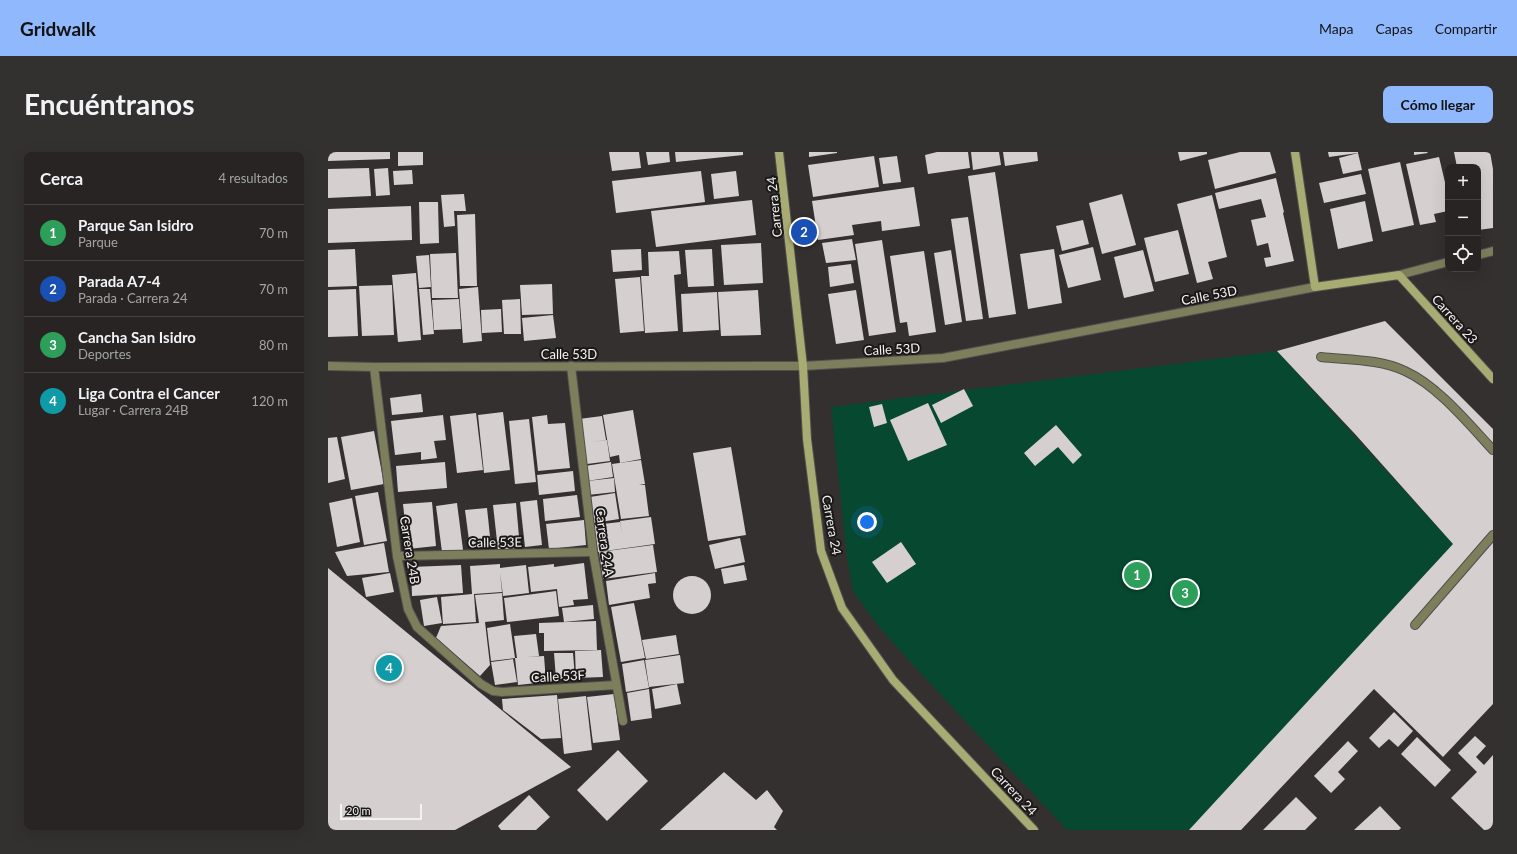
<!DOCTYPE html>
<html lang="es">
<head>
<meta charset="utf-8">
<style>
	body { margin:0; font-family:Lato,sans-serif; background:#333030; color:#f1f3f6 }
	.controls { position:absolute; right:12px; top:12px; display:grid; overflow:hidden; border-radius:8px; box-shadow:0 4px 16px #0002 }
	.controls button { width:36px; height:36px; display:grid; place-items:center; padding:0; border:0; border-bottom:1px solid #434141; background:#272423; color:#f1f3f6; font:20px sans-serif }
	.scale { position:absolute; left:12px; bottom:10px; width:82px; box-sizing:border-box; padding-left:4px; border:2px solid #f4f2f1; border-top:0; font-size:11px; line-height:14px; white-space:nowrap; color:#f4f2f1; -webkit-text-stroke:3px #1a1918; paint-order:stroke }
	.you { position:absolute; left:539px; top:370px; width:14px; height:14px; margin:-10px; border:3px solid #fff; border-radius:50%; background:#1a73e8; box-shadow:0 0 0 6px #1a73e833 }
	.badge { display:grid; place-items:center; width:26px; height:26px; border-radius:50%; background:#90b8fd; color:#fff; font-size:13px; font-weight:700 }
	.pin { position:absolute; translate:-50% -50%; border:2px solid #fff; box-shadow:0 1px 4px #0006 }
	.list { margin:0; padding:0; list-style:none }
	h2 { display:flex; justify-content:space-between; align-items:center; height:52px; margin:0; padding:0 16px; font-size:17px }
	h2 small { font-size:13px; font-weight:400; color:#a4a4a6 }
	.list li { display:grid; grid-template-columns:26px 1fr auto; gap:12px; align-items:center; box-sizing:border-box; height:56px; padding:0 16px; border-top:1px solid #434141 }
	.list b { display:block; font-size:15px; white-space:nowrap }
	.list p { margin:0; font-size:13px; white-space:nowrap; color:#a4a4a6 }
	.list em { font-size:13px; font-style:normal; color:#a4a4a6 }
	.icon { flex:none; width:22px; height:22px; fill:none; stroke:currentColor; stroke-width:2; stroke-linecap:round; stroke-linejoin:round }
	.map { position:relative; flex:none; width:1165px; height:678px; overflow:hidden; border-radius:8px }
	header { display:flex; align-items:center; gap:24px; box-sizing:border-box; height:56px; padding:0 20px; background:#90b8fd; color:#111 }
	header strong { font-size:19px }
	nav { display:flex; gap:22px; margin-inline-start:auto; font-size:14px }
	.intro { display:flex; align-items:center; justify-content:space-between; box-sizing:border-box; height:96px; padding:0 24px }
	h1 { margin:0; font-size:28px }
	.button { padding:10px 18px; border-radius:8px; background:#90b8fd; color:#111; font-size:14px; font-weight:700 }
	main { display:flex; gap:24px; padding:0 24px }
	aside { flex:1; background:#272423; border-radius:8px; box-shadow:0 4px 16px #0002 }
	.map>svg:first-child { display:block }
	.green { fill:#074930 }
	.building { fill:#d5d0cf }
	.lines { fill:none; stroke-linecap:round; stroke-linejoin:round }
	.lane-casing { stroke:#534f4e; stroke-width:10 }
	.street-casing { stroke:#534f4e; stroke-width:10 }
	.secondary-casing { stroke:#534f4e; stroke-width:10 }
	.lane { stroke:#7d7f5c; stroke-width:8 }
	.street { stroke:#7d7f5c; stroke-width:8 }
	.secondary { stroke:#a8ab72; stroke-width:8 }
	.labels { text-anchor:middle; stroke-width:4; stroke-linejoin:round; paint-order:stroke }
	.street-label { font-size:13px; fill:#f4f2f1; stroke:#1a1918 }
</style>
</head>
<body>
<header>
<strong>Gridwalk</strong>
<nav><a>Mapa</a><a>Capas</a><a>Compartir</a></nav>
</header>
<div class="intro"><h1>Encuéntranos</h1><a class="button">Cómo llegar</a></div>
<main>
<aside>
<h2>Cerca<small>4 resultados</small></h2>
<ul class="list">
<li><span class="badge" style="background:#2e9e5b">1</span><div><b>Parque San Isidro</b><p>Parque</p></div><em>70 m</em></li>
<li><span class="badge" style="background:#1a4fb4">2</span><div><b>Parada A7-4</b><p>Parada · Carrera 24</p></div><em>70 m</em></li>
<li><span class="badge" style="background:#2e9e5b">3</span><div><b>Cancha San Isidro</b><p>Deportes</p></div><em>80 m</em></li>
<li><span class="badge" style="background:#0f9aa8">4</span><div><b>Liga Contra el Cancer</b><p>Lugar · Carrera 24B</p></div><em>120 m</em></li>
</ul>
</aside>
<div class="map">
<svg width="1165" height="678" viewBox="0 0 1165 678">
	<rect width="100%" height="100%" fill="#34302f"/>
	<path class="green" d="M949 199 1125 392 862 678H739L585 513 551 475 525 439 519 406 503 255Z"/>
	<g class="building">
		<path d="M0 0H62V7L0 9Z"/>
		<path d="M70 0H95V13L70 14Z"/>
		<path d="M281 0H311L313 16 284 19Z"/>
		<path d="M318 0H341L342 10 320 13Z"/>
		<path d="M347 0H415V3L348 10Z"/>
		<path d="M481 0H509V1L481 5Z"/>
		<path d="M609 0H640L642 16 600 22 597 3Z"/>
		<path d="M643 0H671L673 13 645 18Z"/>
		<path d="M675 0H709L710 9 677 14Z"/>
		<path d="M850 0H879V2L852 9Z"/>
		<path d="M912 0H942L948 21 887 37 880 8Z"/>
		<path d="M1000 0H1030V1L1001 5Z"/>
		<path d="M1086 0H1099L1100 1 1086 3Z"/>
		<path d="M1126 0H1162L1165 17V76L1150 78V15H1129Z"/>
		<path d="M1030 1 1034 18 1015 22 1011 6Z"/>
		<path d="M546 4 551 35 485 45 480 13Z"/>
		<path d="M569 4 573 30 555 32 551 6Z"/>
		<path d="M1111 5 1120 43V59L1106 62 1108 70 1092 73 1078 12Z"/>
		<path d="M1072 10 1086 73 1054 80 1040 17Z"/>
		<path d="M41 16 43 44 0 46V17Z"/>
		<path d="M60 16 62 43 48 44 46 17Z"/>
		<path d="M84 18 85 32 66 33 65 19Z"/>
		<path d="M373 19 377 50 288 61 284 29Z"/>
		<path d="M408 19 411 44 386 47 383 22Z"/>
		<path d="M667 20 688 162 661 166 640 24Z"/>
		<path d="M1033 22 1038 42 996 51 991 31Z"/>
		<path d="M948 26 956 60 955 61 966 109 938 115 936 106 943 105 940 91 929 94 923 68 938 65 933 47 891 57 887 41Z"/>
		<path d="M586 35 592 74 554 79 553 69 524 73 526 83 490 88 484 49Z"/>
		<path d="M136 42 138 59H126L127 74 116 75 113 43Z"/>
		<path d="M794 42 808 93 774 102 761 51Z"/>
		<path d="M884 43 899 105 880 110 885 127 869 131 849 52Z"/>
		<path d="M424 48 428 83 328 95 323 59Z"/>
		<path d="M1037 49 1045 89 1010 97 1002 57Z"/>
		<path d="M91 50H110L111 91 92 92Z"/>
		<path d="M83 54 84 88 0 91V57Z"/>
		<path d="M147 62 149 134H132L129 63Z"/>
		<path d="M640 65 655 167 638 169 623 67Z"/>
		<path d="M755 68 761 92 734 99 728 74Z"/>
		<path d="M850 78 861 122 827 130 816 86Z"/>
		<path d="M524 87 528 108 498 111 494 91Z"/>
		<path d="M554 88 568 180 541 184 527 92Z"/>
		<path d="M433 91 435 131 396 133 393 93Z"/>
		<path d="M765 95 773 128 740 136 731 103Z"/>
		<path d="M27 97 29 134 0 135V98Z"/>
		<path d="M313 97 314 118 285 120 283 98Z"/>
		<path d="M384 97 386 134 360 135 357 98Z"/>
		<path d="M726 97 734 151 700 157 692 102Z"/>
		<path d="M623 98 634 170 617 173 606 101Z"/>
		<path d="M815 98 826 139 796 146 786 105Z"/>
		<path d="M351 99 353 122 346 123 350 179 317 181 313 124H321L320 100Z"/>
		<path d="M596 99 608 180 581 184 579 170 572 171 562 104Z"/>
		<path d="M128 101 130 146H104L102 102Z"/>
		<path d="M101 103 103 135 91 136 88 104Z"/>
		<path d="M523 112 526 131 502 135 500 115Z"/>
		<path d="M88 121 93 188 70 190 64 123Z"/>
		<path d="M312 125 316 179 292 181 287 127Z"/>
		<path d="M224 132 225 162 194 163 192 133Z"/>
		<path d="M64 133 66 183 34 184 31 134Z"/>
		<path d="M150 135 154 189 135 191 131 137Z"/>
		<path d="M28 137 30 184 0 185V138Z"/>
		<path d="M91 137H102L106 182 95 183Z"/>
		<path d="M430 138 433 183 393 184 390 140Z"/>
		<path d="M528 138 536 188 508 192 500 142Z"/>
		<path d="M389 140 391 178 355 180 353 142Z"/>
		<path d="M131 147 133 177 106 178 104 148Z"/>
		<path d="M192 147 193 182H176L174 148Z"/>
		<path d="M173 157 174 180 154 181 153 158Z"/>
		<path d="M225 163 228 186 196 189 194 166Z"/>
		<path d="M1057 169 1165 277V552L1115 605 1046 537 913 678H861L1125 392 1027 282 949 199Z"/>
		<path d="M636 237 645 254 613 271 604 253Z"/>
		<path d="M93 242 95 260 64 263 62 246Z"/>
		<path d="M600 251 619 293 580 309 562 268Z"/>
		<path d="M554 252 559 271 546 275 541 255Z"/>
		<path d="M305 258 313 307 292 311 291 303 282 305 275 263Z"/>
		<path d="M175 260 182 318 156 321 150 263Z"/>
		<path d="M148 261 155 318 129 321 122 264Z"/>
		<path d="M115 263 118 288 106 289 109 306 93 308V300L67 303 63 269Z"/>
		<path d="M219 263 220 272 237 271 242 316 210 319 204 265Z"/>
		<path d="M274 264 278 288 263 290 279 288 282 309 259 312 251 267Z"/>
		<path d="M201 267 208 330 187 332 181 269Z"/>
		<path d="M728 273 754 303 745 312 730 295 707 314 696 301Z"/>
		<path d="M46 279 56 332 23 338 13 285Z"/>
		<path d="M9 285 17 327 0 331V286Z"/>
		<path d="M403 295 418 383 380 389 365 301Z"/>
		<path d="M313 308 317 332 311 333H317L321 364 293 367 284 312Z"/>
		<path d="M117 310 119 336 70 340 68 314Z"/>
		<path d="M283 310 285 325 259 329 257 314Z"/>
		<path d="M245 319 247 339 211 343 209 323Z"/>
		<path d="M286 326 287 340 260 343 259 329Z"/>
		<path d="M50 340 59 389 36 393 27 344Z"/>
		<path d="M287 341 291 367 266 371 262 345Z"/>
		<path d="M249 343 252 365 217 369 215 347Z"/>
		<path d="M24 346 32 390 9 395 1 351Z"/>
		<path d="M209 348 214 393 197 395 192 350Z"/>
		<path d="M104 350 108 394 80 397 75 352Z"/>
		<path d="M129 351 135 398 114 400 108 354Z"/>
		<path d="M188 351 192 396 170 398 165 353Z"/>
		<path d="M159 356 163 394 142 396 137 358Z"/>
		<path d="M323 365 327 392 270 400 266 373 292 370 294 382 292 369Z"/>
		<path d="M256 368 258 393 221 397 218 372Z"/>
		<path d="M412 386 417 410 387 417 381 393Z"/>
		<path d="M573 390 588 412 559 431 544 410Z"/>
		<path d="M56 391 61 420 19 424 7 400Z"/>
		<path d="M325 393 329 420 275 427 271 400Z"/>
		<path d="M256 411 260 447 245 448 246 453 231 455 229 437 203 440 200 415 226 412V415Z"/>
		<path d="M172 412V416L198 413 201 441 175 444 172 420 174 440 146 442 148 470 115 472 113 445 144 442 142 414Z"/>
		<path d="M133 413 135 441 84 444 83 415Z"/>
		<path d="M416 413 419 428 396 432 393 417Z"/>
		<path d="M0 416 243 615 127 678H0Z"/>
		<path d="M62 421 66 440 38 445 34 426Z"/>
		<path d="M327 421 328 431 320 432 322 446 281 453 278 429Z"/>
		<circle cx="364" cy="443" r="19"/>
		<path d="M228 439 231 464 179 470 176 446Z"/>
		<path d="M174 441 176 468 157 470 162 513 152 524 108 486 113 474 151 471 147 443Z"/>
		<path d="M109 445 114 471 96 474 92 448Z"/>
		<path d="M306 451 317 506 293 510 283 455Z"/>
		<path d="M265 453 266 467 236 470 234 456Z"/>
		<path d="M268 469 269 498 216 499V481H211V471Z"/>
		<path d="M182 472 187 506 163 509 159 476Z"/>
		<path d="M208 482 211 504 198 505 216 504 218 530 190 533 187 506H189L186 484Z"/>
		<path d="M348 483 351 502 318 507 314 488Z"/>
		<path d="M273 498 275 525 248 526 247 499Z"/>
		<path d="M226 501H245L247 526 228 527Z"/>
		<path d="M352 503 356 531 321 535 317 508Z"/>
		<path d="M185 507 189 530 167 533 163 510Z"/>
		<path d="M316 508 321 536 298 540 294 512Z"/>
		<path d="M349 532 353 552 327 557 324 537Z"/>
		<path d="M321 537 324 566 303 569 299 541Z"/>
		<path d="M286 542 292 588 265 591 259 545Z"/>
		<path d="M229 543 233 586 213 587 175 558 174 547Z"/>
		<path d="M258 544 264 598 236 602 230 547Z"/>
		<path d="M1066 560 1085 579 1070 595 1061 587 1051 596 1041 586Z"/>
		<path d="M1147 584 1158 594 1148 605 1156 613 1165 603V678H1156L1123 646 1149 620 1130 601Z"/>
		<path d="M1089 585 1123 618 1107 635 1073 602Z"/>
		<path d="M1020 589 1030 599 1010 620 1017 627 1003 641 986 624Z"/>
		<path d="M290 598 320 629 279 669 249 638Z"/>
		<path d="M396 620 428 648 439 638 455 659 446 675 449 678H332Z"/>
		<path d="M201 643 222 665 208 678H173L170 674Z"/>
		<path d="M968 645 989 666 977 678H935Z"/>
		<path d="M1052 654 1073 676 1071 678H1026Z"/>
	</g>
	<g class="lines">
		<defs>
			<g id="lane">
				<path d="M993 205C1020 208 1052 207 1077 219 1110 234 1140 271 1165 298"/>
				<path d="M1087 473 1165 383"/>
			</g>
			<g id="street">
				<path d="M1150 103 1165 99"/>
				<path d="M1071 123 1120 110"/>
				<path d="M0 214 46 215 475 214 615 206 987 135"/>
				<path d="M243 214 265 400 295 569"/>
				<path d="M46 215 69 404 80 457 89 475 153 532 165 539 174 540 288 533"/>
				<path d="M69 404 265 400"/>
			</g>
			<g id="secondary">
				<path d="M451 0 475 214 479 287 493 399 514 456 565 528 706 678"/>
				<path d="M967 0 987 135 1071 123 1165 227"/>
			</g>
		</defs>
		<use href="#lane" class="lane-casing"/>
		<use href="#street" class="street-casing"/>
		<use href="#secondary" class="secondary-casing"/>
		<use href="#lane" class="lane"/>
		<use href="#street" class="street"/>
		<use href="#secondary" class="secondary"/>
	</g>
	<g class="labels">
		<g class="street-label">
			<text transform="translate(446 55) rotate(-96)" y="5">Carrera 24</text>
			<text transform="translate(881 143) rotate(-11)" y="5">Calle 53D</text>
			<text transform="translate(1127 167) rotate(48)" y="5">Carrera 23</text>
			<text transform="translate(564 197) rotate(-3)" y="5">Calle 53D</text>
			<text x="241" y="207">Calle 53D</text>
			<text transform="translate(504 373) rotate(80)" y="5">Carrera 24</text>
			<text transform="translate(167 390) rotate(-1)" y="5">Calle 53E</text>
			<text transform="translate(277 390) rotate(82)" y="5">Carrera 24A</text>
			<text transform="translate(82 398) rotate(81)" y="5">Carrera 24B</text>
			<text transform="translate(230 524) rotate(-3)" y="5">Calle 53F</text>
			<text transform="translate(686 639) rotate(47)" y="5">Carrera 24</text>
		</g>
	</g>
</svg>
<div class="controls">
<button>+</button>
<button>−</button>
<button><svg class="icon" aria-label="locate" viewBox="0 0 24 24"><circle cx="12" cy="12" r="6"/><path d="M12 2v4M12 18v4M2 12h4M18 12h4"/></svg></button>
</div>
<div class="scale">20 m</div>
<div class="you"></div>
<div class="pin badge" style="left:809px;top:423px;background:#2e9e5b">1</div>
<div class="pin badge" style="left:476px;top:80px;background:#1a4fb4">2</div>
<div class="pin badge" style="left:857px;top:441px;background:#2e9e5b">3</div>
<div class="pin badge" style="left:61px;top:516px;background:#0f9aa8">4</div>
</div>
</main>
</body>
</html>
